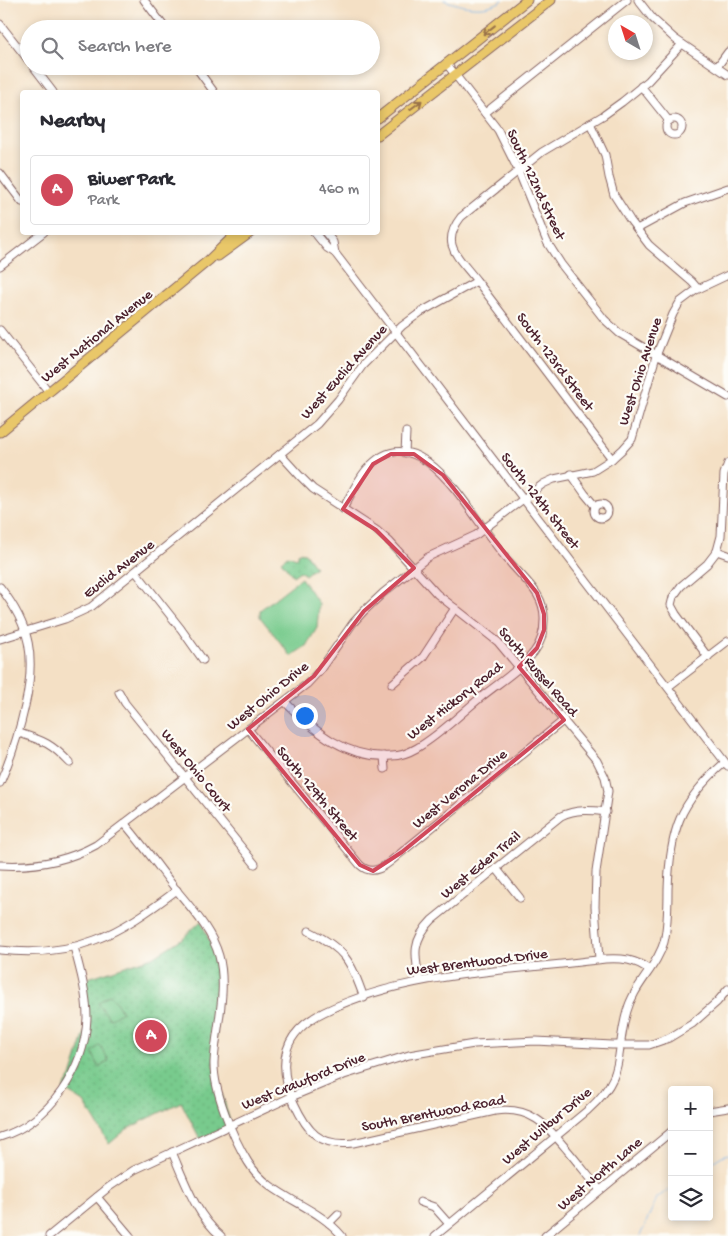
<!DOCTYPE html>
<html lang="en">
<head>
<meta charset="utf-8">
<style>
	body { margin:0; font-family:"Gochi Hand",sans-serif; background:#f7f7f7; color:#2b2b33 }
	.controls { position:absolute; right:15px; bottom:15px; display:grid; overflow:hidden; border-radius:5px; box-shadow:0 2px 8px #0003 }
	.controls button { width:45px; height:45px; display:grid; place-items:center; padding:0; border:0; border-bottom:1px solid #e1e1e2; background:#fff; color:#2b2b33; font:25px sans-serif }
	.compass { position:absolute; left:608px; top:15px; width:45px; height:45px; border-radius:50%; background:#fff; box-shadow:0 2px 8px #0003; rotate:321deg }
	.you { position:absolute; left:304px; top:715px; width:18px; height:18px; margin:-12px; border:4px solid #fff; border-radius:50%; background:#1a73e8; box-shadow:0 0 0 8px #1a73e833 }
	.badge { display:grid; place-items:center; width:32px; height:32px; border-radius:50%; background:#d1495b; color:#fff; font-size:16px; font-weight:700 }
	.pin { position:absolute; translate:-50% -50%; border:2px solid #fff; box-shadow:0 1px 5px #0006 }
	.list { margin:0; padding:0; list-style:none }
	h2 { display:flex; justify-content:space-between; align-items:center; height:65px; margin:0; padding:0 20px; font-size:21px }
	h2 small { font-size:16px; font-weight:400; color:#7c7c81 }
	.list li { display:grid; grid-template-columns:32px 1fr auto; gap:15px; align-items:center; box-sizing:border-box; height:70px; margin:0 10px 10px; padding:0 10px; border:1px solid #e1e1e2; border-radius:5px }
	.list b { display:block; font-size:19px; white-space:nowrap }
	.list p { margin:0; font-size:16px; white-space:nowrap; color:#7c7c81 }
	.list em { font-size:16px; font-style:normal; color:#7c7c81 }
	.icon { flex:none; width:28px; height:28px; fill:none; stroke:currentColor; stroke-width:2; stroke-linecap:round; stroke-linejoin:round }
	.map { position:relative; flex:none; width:728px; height:1236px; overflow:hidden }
	.search { position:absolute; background:#fff; box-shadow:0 2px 8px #0003; left:20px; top:20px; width:360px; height:55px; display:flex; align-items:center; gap:12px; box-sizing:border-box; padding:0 18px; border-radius:28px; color:#7c7c81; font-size:19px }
	.panel { position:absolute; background:#fff; box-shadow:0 2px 8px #0003; left:20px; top:90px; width:360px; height:145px; border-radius:5px }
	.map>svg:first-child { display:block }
	.park { fill:url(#park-dots); stroke:#61755c }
	.pitch { fill:#78cb8d; stroke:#61755c }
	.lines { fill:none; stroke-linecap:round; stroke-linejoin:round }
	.stream { stroke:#76b2e8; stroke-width:1 }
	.minor-casing { stroke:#866361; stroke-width:9 }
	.major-casing { stroke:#866361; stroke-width:11 }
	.minor { stroke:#fff; stroke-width:7 }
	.major { stroke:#e9c769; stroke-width:9 }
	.oneway { stroke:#9a734a }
	.marked { fill:#d1495b; fill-opacity:0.2; stroke:#d1495b; stroke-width:4; stroke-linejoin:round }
	.labels { text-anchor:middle; stroke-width:4.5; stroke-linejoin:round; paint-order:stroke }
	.street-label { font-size:15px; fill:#4a1f2b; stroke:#fdfcf7 }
</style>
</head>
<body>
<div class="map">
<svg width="728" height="1236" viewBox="0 0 728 1236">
	<defs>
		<pattern id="park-dots" width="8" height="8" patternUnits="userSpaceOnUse" patternTransform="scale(1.25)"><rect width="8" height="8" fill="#78cb8d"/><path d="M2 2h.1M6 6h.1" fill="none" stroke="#69ae7a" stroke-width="1.8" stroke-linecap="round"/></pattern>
	</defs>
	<rect width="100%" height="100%" fill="#fdfcf7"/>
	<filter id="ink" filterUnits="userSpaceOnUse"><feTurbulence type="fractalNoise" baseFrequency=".02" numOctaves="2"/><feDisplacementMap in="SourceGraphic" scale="10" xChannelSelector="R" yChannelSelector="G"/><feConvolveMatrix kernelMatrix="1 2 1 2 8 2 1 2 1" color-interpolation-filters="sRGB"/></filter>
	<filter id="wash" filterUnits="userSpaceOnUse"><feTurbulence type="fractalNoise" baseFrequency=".0096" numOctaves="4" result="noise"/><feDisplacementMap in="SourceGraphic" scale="20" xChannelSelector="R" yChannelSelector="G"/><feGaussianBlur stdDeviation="1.12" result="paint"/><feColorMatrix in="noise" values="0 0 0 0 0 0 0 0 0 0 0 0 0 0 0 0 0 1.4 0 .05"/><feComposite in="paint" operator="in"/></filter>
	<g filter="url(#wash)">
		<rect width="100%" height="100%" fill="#f4e0c5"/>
		<g class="park">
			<path d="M299 552 305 553 315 567 305 575 300 571 293 576 281 561 289 555 296 558Z"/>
			<path d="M201 921 221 968 214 1067 231 1125 200 1139 181 1102 127 1129 109 1144 84 1102 63 1089 71 1077 86 1029 82 980 153 957 183 938Z"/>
		</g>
		<g class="pitch">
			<path d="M301 578 319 604 317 628 306 646 291 656 260 617V610Z"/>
			<path d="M110 994 122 1011 110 1019 98 1003Z"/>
			<path d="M100 1045 109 1061 99 1067 92 1052Z"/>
		</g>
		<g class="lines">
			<g class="stream">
				<path d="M444 0C463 7 485 12 503 0"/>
				<path d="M709 1164 722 1156 728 1154"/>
				<path d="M640 1236 657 1198 672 1187"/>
			</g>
		</g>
	</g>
	<g filter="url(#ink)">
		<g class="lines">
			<defs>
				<g id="minor">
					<path d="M144 0 166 29"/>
					<path d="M638 0 652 18 675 39 728 75"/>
					<path d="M0 24 29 61"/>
					<path d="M446 63 498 130 518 170 547 242 561 264 604 319 619 333 728 397"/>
					<path d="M33 66 53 92"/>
					<path d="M195 66 214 92"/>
					<path d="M717 67 728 52"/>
					<path d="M641 86 669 121"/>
					<path d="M485 113 627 0"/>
					<circle cx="674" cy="127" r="8"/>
					<path d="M590 123 605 155 609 177 614 195 630 220 649 245 692 282 698 289"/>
					<path d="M0 173 22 202"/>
					<path d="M637 229 685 203 728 188"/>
					<path d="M314 232 327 248 335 253 728 766"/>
					<path d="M325 232 333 242 335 253"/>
					<path d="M0 266 44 232"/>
					<path d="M477 281 612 459"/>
					<path d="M0 330 49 392"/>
					<path d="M405 453 406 432"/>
					<path d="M280 454 300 476 313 489 376 530 390 542 437 594 498 642 597 761 605 777 608 791 596 872 595 907 599 959"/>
					<path d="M571 474 585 494 595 506"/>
					<circle cx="601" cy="511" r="7"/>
					<path d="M717 551 728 555"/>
					<path d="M136 572 181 629 203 660"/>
					<path d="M0 587C31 627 36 657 25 706 19 733 11 758 0 783"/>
					<path d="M0 639 65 619 91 607 317 424 338 400 363 365 402 326 421 312 477 281C459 257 439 245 461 217L542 152 604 115 622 102 648 81 682 44"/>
					<path d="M708 657 676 614 671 605 673 597 681 586 707 564 717 551 721 536 724 474 728 463"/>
					<path d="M392 684 423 657 455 608"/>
					<path d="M668 687 728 641"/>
					<path d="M119 692 125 703 255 864"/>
					<path d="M285 702C314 731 348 760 392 756 401 756 410 752 417 748 440 735 459 715 480 698 497 684 520 670 534 652 541 643 544 631 544 620 545 596 528 583 513 566 505 557 497 547 490 537 464 503 415 413 366 470 357 481 350 496 343 509"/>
					<path d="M248 729 360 865C375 879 389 862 402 852L564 720"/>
					<path d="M19 733C44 741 51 743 70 763"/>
					<path d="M384 756 385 769"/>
					<path d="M125 824C142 844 158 866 174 887 191 908 212 930 219 956 228 990 216 1028 214 1062 213 1090 233 1138 248 1162 270 1198 316 1204 342 1236"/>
					<path d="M0 865C33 867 67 861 96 845L307 684 320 670 353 623 364 611 383 593 428 557 476 535 543 484 554 479 593 471 612 459 623 449 632 439 656 356 673 314 680 302 696 290 728 275"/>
					<path d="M496 868 520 898"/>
					<path d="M309 931C345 949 351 961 364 998"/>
					<path d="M0 950C76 959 119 934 177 890"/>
					<path d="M420 981C414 955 412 940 432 920L561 816C576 809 590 810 606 812"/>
					<path d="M709 1111 728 1108"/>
					<path d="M0 1137C50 1122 85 1069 87 1018 87 994 80 969 74 947"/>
					<path d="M172 1152C185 1182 196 1215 221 1236"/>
					<path d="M600 1190C589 1177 579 1164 568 1151 547 1126 532 1106 495 1111L353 1143C319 1147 307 1131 294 1103 276 1063 283 1032 324 1012 408 971 514 971 605 959 621 958 636 959 649 970"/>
					<path d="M97 1197 130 1236"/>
					<path d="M420 1202 434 1207 449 1224"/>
					<path d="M329 1223 338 1214"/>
					<path d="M49 1236 109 1187 134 1170 291 1097 344 1075 409 1055 474 1044 536 1041 612 1045H649L669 1038 692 1024 717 1002 728 989"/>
					<path d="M435 1236 588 1110C628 1074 614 1056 627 1011 634 985 657 967 664 942 668 925 668 906 668 889 670 830 679 803 724 763L726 764"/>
					<path d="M545 1236 672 1131"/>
				</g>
				<g id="major">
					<path d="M378 118 527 0"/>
					<path d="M378 135 551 0"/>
					<path d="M218 256 251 232"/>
					<path d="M0 432 209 260 238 232"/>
				</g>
			</defs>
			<use href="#minor" class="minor-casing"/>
			<use href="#major" class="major-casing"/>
			<use href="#minor" class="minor"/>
			<use href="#major" class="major"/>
		</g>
		<defs><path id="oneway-shaft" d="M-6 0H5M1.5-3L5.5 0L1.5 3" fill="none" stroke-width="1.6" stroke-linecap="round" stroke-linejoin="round" transform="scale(1.25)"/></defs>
		<g class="oneway">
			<use href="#oneway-shaft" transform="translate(489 30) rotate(142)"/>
			<use href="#oneway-shaft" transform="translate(416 105) rotate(-37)"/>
		</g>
	</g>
	<path class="marked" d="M391 454H414L443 475 537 593 544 614V630L537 648 519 667 564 720 402 852 373 871 360 865 248 729 314 676 364 611 414 568 376 530 343 509 373 464Z"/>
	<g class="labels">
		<g class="street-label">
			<text transform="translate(537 184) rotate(65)" y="5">South 122nd Street</text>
			<text transform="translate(96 335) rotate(-39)" y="5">West National Avenue</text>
			<text transform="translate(556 361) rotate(53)" y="5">South 123rd Street</text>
			<text transform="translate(343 371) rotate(-48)" y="5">West Euclid Avenue</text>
			<text transform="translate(639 371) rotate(-72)" y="5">West Ohio Avenue</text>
			<text transform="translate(541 500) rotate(52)" y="5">South 124th Street</text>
			<text transform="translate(118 568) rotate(-38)" y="5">Euclid Avenue</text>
			<text transform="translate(539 671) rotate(49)" y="5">South Russel Road</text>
			<text transform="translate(267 695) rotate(-39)" y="5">West Ohio Drive</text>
			<text transform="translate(454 700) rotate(-38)" y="5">West Hickory Road</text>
			<text transform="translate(197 770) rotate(51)" y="5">West Ohio Court</text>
			<text transform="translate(459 788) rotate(-39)" y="5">West Verona Drive</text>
			<text transform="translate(318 793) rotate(50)" y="5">South 129th Street</text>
			<text transform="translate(480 864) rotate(-39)" y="5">West Eden Trail</text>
			<text transform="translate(477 961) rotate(-7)" y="5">West Brentwood Drive</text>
			<text transform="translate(303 1080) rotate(-22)" y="5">West Crawford Drive</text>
			<text transform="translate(433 1112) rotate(-11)" y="5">South Brentwood Road</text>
			<text transform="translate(546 1125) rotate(-40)" y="5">West Wilbur Drive</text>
			<text transform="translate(599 1173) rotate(-40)" y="5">West North Lane</text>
		</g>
	</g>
</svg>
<div class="controls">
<button>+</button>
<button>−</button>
<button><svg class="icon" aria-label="layers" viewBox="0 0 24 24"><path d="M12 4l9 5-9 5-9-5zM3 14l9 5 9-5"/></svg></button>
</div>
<svg class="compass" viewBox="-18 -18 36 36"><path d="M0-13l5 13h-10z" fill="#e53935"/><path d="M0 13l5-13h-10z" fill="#7c7c81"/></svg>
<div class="you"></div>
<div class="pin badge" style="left:151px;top:1036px">A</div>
<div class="search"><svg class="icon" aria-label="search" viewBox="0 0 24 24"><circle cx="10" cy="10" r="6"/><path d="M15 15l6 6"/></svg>Search here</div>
<section class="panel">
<h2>Nearby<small></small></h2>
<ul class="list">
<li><span class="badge">A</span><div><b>Biwer Park</b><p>Park</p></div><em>460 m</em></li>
</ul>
</section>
</div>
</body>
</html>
